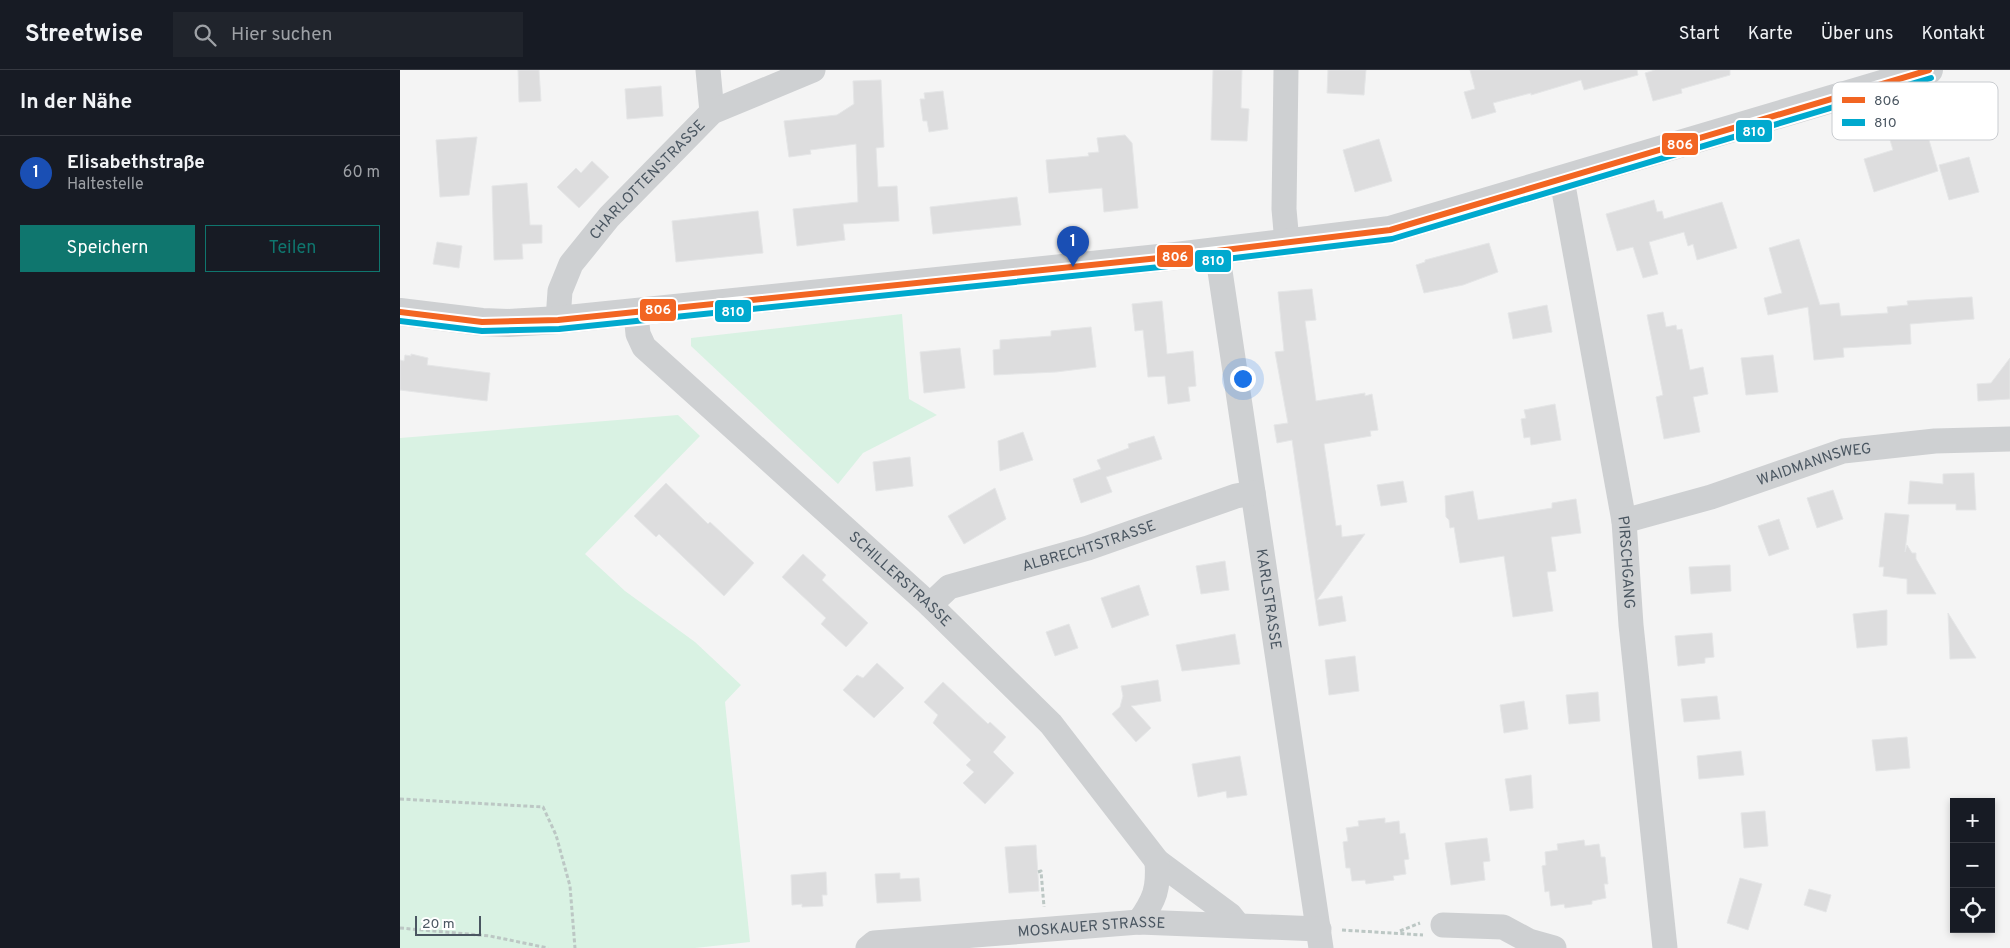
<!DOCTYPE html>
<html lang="de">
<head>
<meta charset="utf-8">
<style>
	body { margin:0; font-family:Overpass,sans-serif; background:#20242c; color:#f1f3f6 }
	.controls { position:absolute; right:15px; bottom:15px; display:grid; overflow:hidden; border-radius:0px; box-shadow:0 2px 8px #0003 }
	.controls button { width:45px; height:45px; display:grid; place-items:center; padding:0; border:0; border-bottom:1px solid #363941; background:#171b24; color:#f1f3f6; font:25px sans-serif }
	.scale { position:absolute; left:15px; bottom:12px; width:66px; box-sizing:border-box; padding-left:5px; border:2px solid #4a5661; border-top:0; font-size:14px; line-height:18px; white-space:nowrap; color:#4a5661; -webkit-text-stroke:4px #fff; paint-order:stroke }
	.you { position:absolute; left:842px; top:308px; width:18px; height:18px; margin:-12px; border:4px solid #fff; border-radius:50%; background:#1a73e8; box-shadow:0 0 0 8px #1a73e833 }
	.badge { display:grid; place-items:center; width:32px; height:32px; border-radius:50%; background:#0f766e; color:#fff; font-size:16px; font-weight:700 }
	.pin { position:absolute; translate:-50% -41px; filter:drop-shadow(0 1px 2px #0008) }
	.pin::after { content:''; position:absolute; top:26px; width:18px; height:15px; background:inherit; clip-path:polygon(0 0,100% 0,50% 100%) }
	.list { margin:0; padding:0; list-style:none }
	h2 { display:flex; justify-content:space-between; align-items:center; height:65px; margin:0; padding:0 20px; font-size:21px }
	h2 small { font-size:16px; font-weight:400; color:#9ea1a6 }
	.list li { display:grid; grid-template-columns:32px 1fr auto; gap:15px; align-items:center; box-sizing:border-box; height:75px; padding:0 20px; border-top:1px solid #363941 }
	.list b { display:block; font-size:19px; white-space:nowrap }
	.list p { margin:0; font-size:16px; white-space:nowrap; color:#9ea1a6 }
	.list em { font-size:16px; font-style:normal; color:#9ea1a6 }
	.actions { display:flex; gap:10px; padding:15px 20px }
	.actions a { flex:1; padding:11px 0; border:1px solid #0f766e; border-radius:0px; text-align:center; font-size:18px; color:#0f766e }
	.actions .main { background:#0f766e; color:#fff }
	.icon { flex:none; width:28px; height:28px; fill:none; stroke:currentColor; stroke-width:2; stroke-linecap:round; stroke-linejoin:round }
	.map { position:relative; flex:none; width:1610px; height:878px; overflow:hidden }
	header { display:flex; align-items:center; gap:30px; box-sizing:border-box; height:70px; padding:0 25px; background:#171b24; border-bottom:1px solid #363941 }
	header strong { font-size:24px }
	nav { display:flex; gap:28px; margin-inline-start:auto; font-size:18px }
	.search { width:350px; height:45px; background:#20242c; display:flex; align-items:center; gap:12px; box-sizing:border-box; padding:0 18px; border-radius:0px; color:#9ea1a6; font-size:19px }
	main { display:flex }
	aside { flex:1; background:#171b24 }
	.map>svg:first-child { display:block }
	.green { fill:#d9f2e3 }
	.building { fill:#ddddde; stroke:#e5e6e7 }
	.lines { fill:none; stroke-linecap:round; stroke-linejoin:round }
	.path { stroke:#bcc7c4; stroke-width:3; stroke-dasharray:4 2.5; stroke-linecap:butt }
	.minor { stroke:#ced0d2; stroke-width:25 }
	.tertiary { stroke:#ced0d2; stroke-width:28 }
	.bus-1-casing { stroke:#fff; stroke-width:10 }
	.bus-2-casing { stroke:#fff; stroke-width:10 }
	.bus-1 { stroke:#f26522; stroke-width:6 }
	.bus-2 { stroke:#00a9ce; stroke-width:6 }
	.labels { text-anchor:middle; stroke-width:4; stroke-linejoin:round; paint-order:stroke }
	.street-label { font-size:15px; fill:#4a5661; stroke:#fff }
	.key { fill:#fff; stroke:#c9ccd0; stroke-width:1 }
	.key-label { font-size:14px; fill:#4a5661 }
	.line-badge { stroke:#fff; stroke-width:2 }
	.badge-label { font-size:14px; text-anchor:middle; font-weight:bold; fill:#fff }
</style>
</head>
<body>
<header>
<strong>Streetwise</strong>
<div class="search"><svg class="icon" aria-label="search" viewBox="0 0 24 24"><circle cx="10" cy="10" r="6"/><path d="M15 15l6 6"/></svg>Hier suchen</div>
<nav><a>Start</a><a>Karte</a><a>Über uns</a><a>Kontakt</a></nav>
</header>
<main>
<aside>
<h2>In der Nähe<small></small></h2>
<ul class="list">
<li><span class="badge" style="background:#1a4fb4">1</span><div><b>Elisabethstraße</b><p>Haltestelle</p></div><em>60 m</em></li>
</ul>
<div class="actions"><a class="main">Speichern</a><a>Teilen</a></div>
</aside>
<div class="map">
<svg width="1610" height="878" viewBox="0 0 1610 878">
	<rect width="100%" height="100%" fill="#f4f4f4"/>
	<g class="green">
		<path d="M502 244 509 329 537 345 463 383 438 414 291 276V268Z"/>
		<path d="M278 345 300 366 185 484 225 521 295 572 341 615 325 632 350 872 295 878H0V368Z"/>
	</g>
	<g class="building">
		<path d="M118 0H139L141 31 119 32Z"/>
		<path d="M813 0H842L841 38 849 39 847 71 811 70Z"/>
		<path d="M928 0H966L964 25 927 23Z"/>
		<path d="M1070 0H1237L1238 5 1184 20 1181 10 1131 25V23L1093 33 1096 42 1072 49 1064 22 1075 19Z"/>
		<path d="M1255 0H1330V5L1281 19 1282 23 1253 31 1245 3Z"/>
		<path d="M481 10 484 77 476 78 478 117 497 116 499 151 443 154 445 170 397 176 393 139 458 132 456 74 410 80 411 84 389 87 384 51 437 45 454 34 453 11Z"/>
		<path d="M261 16 263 46 227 49 225 19Z"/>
		<path d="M543 21 548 59 529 62 527 51H523L520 29H525L524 23Z"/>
		<path d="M1524 53 1538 101 1474 122 1464 89 1493 80 1488 63Z"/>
		<path d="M725 65 732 73 738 138 704 142 702 118 649 123 646 90 689 86 688 83 699 82 697 68Z"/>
		<path d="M77 67 69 125 40 127 36 70Z"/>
		<path d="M979 69 992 111 955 122 943 80Z"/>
		<path d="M1569 87 1579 122 1549 130 1539 95Z"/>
		<path d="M192 91 209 107 179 138 157 117 176 98 181 103Z"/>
		<path d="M127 113 130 155H142V173L122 174 123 189 94 190 92 116Z"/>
		<path d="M617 127 621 155 533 164 530 137Z"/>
		<path d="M1254 130 1257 142 1262 141 1264 149 1322 132 1337 178 1297 190 1293 174 1288 176 1284 162 1249 172 1258 204 1243 208 1233 177 1217 181 1206 144Z"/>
		<path d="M358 141 363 183 276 192 272 151Z"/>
		<path d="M1399 169 1420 235 1439 233 1441 246 1488 243 1487 237 1508 235 1507 231 1572 227 1574 249 1510 254 1511 274 1443 278 1444 287 1414 290 1408 237 1368 245 1364 228 1382 223 1369 178Z"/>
		<path d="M37 172 62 176 59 198 33 194Z"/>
		<path d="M1089 173 1098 202 1063 215 1024 223 1016 195 1025 192V190Z"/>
		<path d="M912 219 916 250 905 251 916 331 965 323V326L972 324 978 360 970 361 971 366 924 374 936 456 941 455 942 467 965 464 917 530 942 526 946 551 919 556 892 370 877 373 874 355 888 353 875 282 884 281 878 222Z"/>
		<path d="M762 231 767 284 793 281 796 316 788 317 790 331 768 334 765 306 748 307 743 260 735 261 732 234Z"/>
		<path d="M1147 235 1152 262 1113 269 1108 243Z"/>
		<path d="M1263 242 1266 257 1276 255 1277 260 1282 259 1290 300 1303 297 1308 324 1293 327 1300 362 1264 369 1256 327 1263 325 1247 245Z"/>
		<path d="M691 257 696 297 656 302 594 305 593 280 600 279V270L651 266V261Z"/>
		<path d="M560 278 565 318 524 323 520 282Z"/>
		<path d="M11 284 28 288 27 295 90 303 87 331 0 320V290L4 291 5 285 11 286Z"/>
		<path d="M1373 285 1378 322 1346 325 1341 288Z"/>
		<path d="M1610 288V329L1578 331 1577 314 1591 313Z"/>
		<path d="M1155 334 1161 370 1131 375 1130 367 1124 368 1121 349 1126 348 1124 340Z"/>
		<path d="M623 362 633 390 600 401 598 371Z"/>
		<path d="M754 366 762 389 706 407 712 422 681 433 673 409 701 399 697 390 729 378 728 374Z"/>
		<path d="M510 387 513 416 476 421 473 392Z"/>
		<path d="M1574 403 1576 440H1556V434H1508L1510 411 1543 414V404Z"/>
		<path d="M1003 411 1007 432 981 436 977 415Z"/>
		<path d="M266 413 308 454 310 452 354 493 324 526 259 464 256 467 234 446Z"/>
		<path d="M595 418 606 449 564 474 548 446Z"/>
		<path d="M1433 420 1443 449 1417 458 1407 428Z"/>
		<path d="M1073 421 1078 450 1152 438V433L1176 429 1181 463 1151 467 1156 501 1147 502 1153 541 1113 547 1104 486 1060 493 1054 457 1050 458 1049 450 1046 447 1045 426Z"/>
		<path d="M1485 443 1509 445 1505 482 1507 475 1512 483H1516V489L1536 524H1507V509L1483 506 1484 497H1479Z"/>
		<path d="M1379 449 1389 479 1369 486 1358 456Z"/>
		<path d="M403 484 426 505 422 510 468 553 446 577 421 554 426 548 382 507Z"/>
		<path d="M825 491 829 520 801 524 796 496Z"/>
		<path d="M1330 495 1331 521 1291 524 1289 497Z"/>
		<path d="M739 515 749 545 712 558 701 528Z"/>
		<path d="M1487 540V575L1457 578 1453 544Z"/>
		<path d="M1548 543 1576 588 1550 589Z"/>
		<path d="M669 554 678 578 655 586 646 562Z"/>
		<path d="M1312 563 1314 587 1305 588V593L1278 596 1275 566Z"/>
		<path d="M835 564 840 594 782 601 776 575Z"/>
		<path d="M955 586 959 621 929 625 925 590Z"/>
		<path d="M477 593 504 618 474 648 443 620 457 605 463 608Z"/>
		<path d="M758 610 761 631 731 636 751 658 736 672 712 644 720 637 723 626 721 616Z"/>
		<path d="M543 612 588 654 590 652 606 667 593 682 614 703 585 734 563 713 574 702 566 695 571 690 533 653 538 645 524 632Z"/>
		<path d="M1198 622 1200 651 1169 654 1166 625Z"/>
		<path d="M1317 626 1320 649 1284 652 1281 629Z"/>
		<path d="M1124 631 1128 659 1104 663 1100 635Z"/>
		<path d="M1507 667 1510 698 1476 701 1472 670Z"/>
		<path d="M1341 681 1344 705 1299 709 1297 686Z"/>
		<path d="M840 686 847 725 827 728 826 721 798 727 792 694Z"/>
		<path d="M1131 705 1133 738 1110 741 1105 709Z"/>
		<path d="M1365 741 1368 776 1344 778 1341 743Z"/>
		<path d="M985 748V753L999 751 1000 764 1005 763 1009 789 1004 790 1006 804 993 806 994 810 966 814 965 810 952 811 950 798H946L943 772 948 771 946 758 959 756 958 751Z"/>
		<path d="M1087 768 1090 791 1083 792 1085 810 1051 815 1045 773Z"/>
		<path d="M1184 770 1185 776 1199 774 1201 787H1205L1208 814H1204L1206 828 1192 831V834L1165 838 1164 834 1151 836 1149 821 1145 822 1142 796 1146 795 1145 782 1158 780 1157 774Z"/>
		<path d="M636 775 639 821 609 823 605 777Z"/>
		<path d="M426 802 427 825H422L423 836 402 837V834L392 835 391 805Z"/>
		<path d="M500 803V809L519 808 521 831 477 833 475 804Z"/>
		<path d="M1340 808 1362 814 1348 860 1327 853Z"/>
		<path d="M1409 819 1431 825 1426 842 1404 835Z"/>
	</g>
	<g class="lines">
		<g class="path">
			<path d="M0 729 143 737 156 765 170 816 175 878"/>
			<path d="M638 802 641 801 644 837"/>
			<path d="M0 858 90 866 148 878"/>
			<path d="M942 860 1023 865"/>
			<path d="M1000 861 1020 853"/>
		</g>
		<g class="minor">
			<path d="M308 0 312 42"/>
			<path d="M886 0 884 139 887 173"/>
			<path id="s1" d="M1162 110 1224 451 1231 555 1265 878"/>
			<path id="s2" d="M817 181 921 878"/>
			<path id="s3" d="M236 243 238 264 244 277 530 535 651 654 757 791 830 845 838 855"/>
			<path id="s4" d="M158 250 160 221 171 194 209 147 312 42 413 0"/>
			<path id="s5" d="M1224 451 1311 427 1443 381 1535 371 1610 369"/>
			<path id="s6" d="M530 535 549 517 688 478 836 426 853 423"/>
			<path d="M739 852C755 829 759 819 757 791"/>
			<path d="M1043 855 1103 857 1129 871 1154 878"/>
			<path id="s7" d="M468 878 474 873 739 852 919 859"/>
		</g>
		<path class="tertiary" d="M0 242 82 252 108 253 158 250 759 188 990 160 1529 0"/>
		<defs>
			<path id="bus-1" d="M0 242 82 252 158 250 759 188 990 160 1529 0"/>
			<path id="bus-2" d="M0 251 82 261 159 259 760 197 992 169 1531 8"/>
		</defs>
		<use href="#bus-1" class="bus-1-casing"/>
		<use href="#bus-2" class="bus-2-casing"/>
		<use href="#bus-1" class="bus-1"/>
		<use href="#bus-2" class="bus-2"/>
	</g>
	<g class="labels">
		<g class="street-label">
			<text dy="5" stroke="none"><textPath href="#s4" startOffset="172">CHARLOTTENSTRASSE</textPath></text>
			<text dy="5" stroke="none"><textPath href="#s5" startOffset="199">WAIDMANNSWEG</textPath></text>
			<text dy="5" stroke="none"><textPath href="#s6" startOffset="172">ALBRECHTSTRASSE</textPath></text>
			<text dy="5" stroke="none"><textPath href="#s1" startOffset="388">PIRSCHGANG</textPath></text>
			<text dy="5" stroke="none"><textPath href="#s3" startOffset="381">SCHILLERSTRASSE</textPath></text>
			<text dy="5" stroke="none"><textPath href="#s2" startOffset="352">KARLSTRASSE</textPath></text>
			<text dy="5" stroke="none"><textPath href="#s7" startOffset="226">MOSKAUER STRASSE</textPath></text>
		</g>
	</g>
	<rect x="1432" y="12" width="166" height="58" rx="8" class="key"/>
	<rect x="1442" y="27" width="23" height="6" fill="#f26522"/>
	<rect x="1442" y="49" width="23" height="7" fill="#00a9ce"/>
	<g class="key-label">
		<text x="1474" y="35">806</text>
		<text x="1474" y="57">810</text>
	</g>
	<g class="line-badge">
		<rect x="1335" y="49" width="38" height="24" rx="5" fill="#00a9ce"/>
		<rect x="1261" y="62" width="38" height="24" rx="5" fill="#f26522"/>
		<rect x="756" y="174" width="38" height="24" rx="5" fill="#f26522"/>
		<rect x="794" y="179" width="38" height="24" rx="5" fill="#00a9ce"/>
		<rect x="239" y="228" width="38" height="24" rx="5" fill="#f26522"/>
		<rect x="314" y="229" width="38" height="24" rx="5" fill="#00a9ce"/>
	</g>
	<g class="badge-label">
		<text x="1354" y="66">810</text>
		<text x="1280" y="79">806</text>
		<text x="775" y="191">806</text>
		<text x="813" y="195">810</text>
		<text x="258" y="244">806</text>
		<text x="333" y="246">810</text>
	</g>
</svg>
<div class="controls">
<button>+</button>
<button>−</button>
<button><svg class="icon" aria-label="locate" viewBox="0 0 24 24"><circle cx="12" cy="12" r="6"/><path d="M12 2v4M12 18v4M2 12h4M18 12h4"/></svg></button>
</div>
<div class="scale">20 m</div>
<div class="you"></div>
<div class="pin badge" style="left:673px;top:197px;background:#1a4fb4">1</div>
</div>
</main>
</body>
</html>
